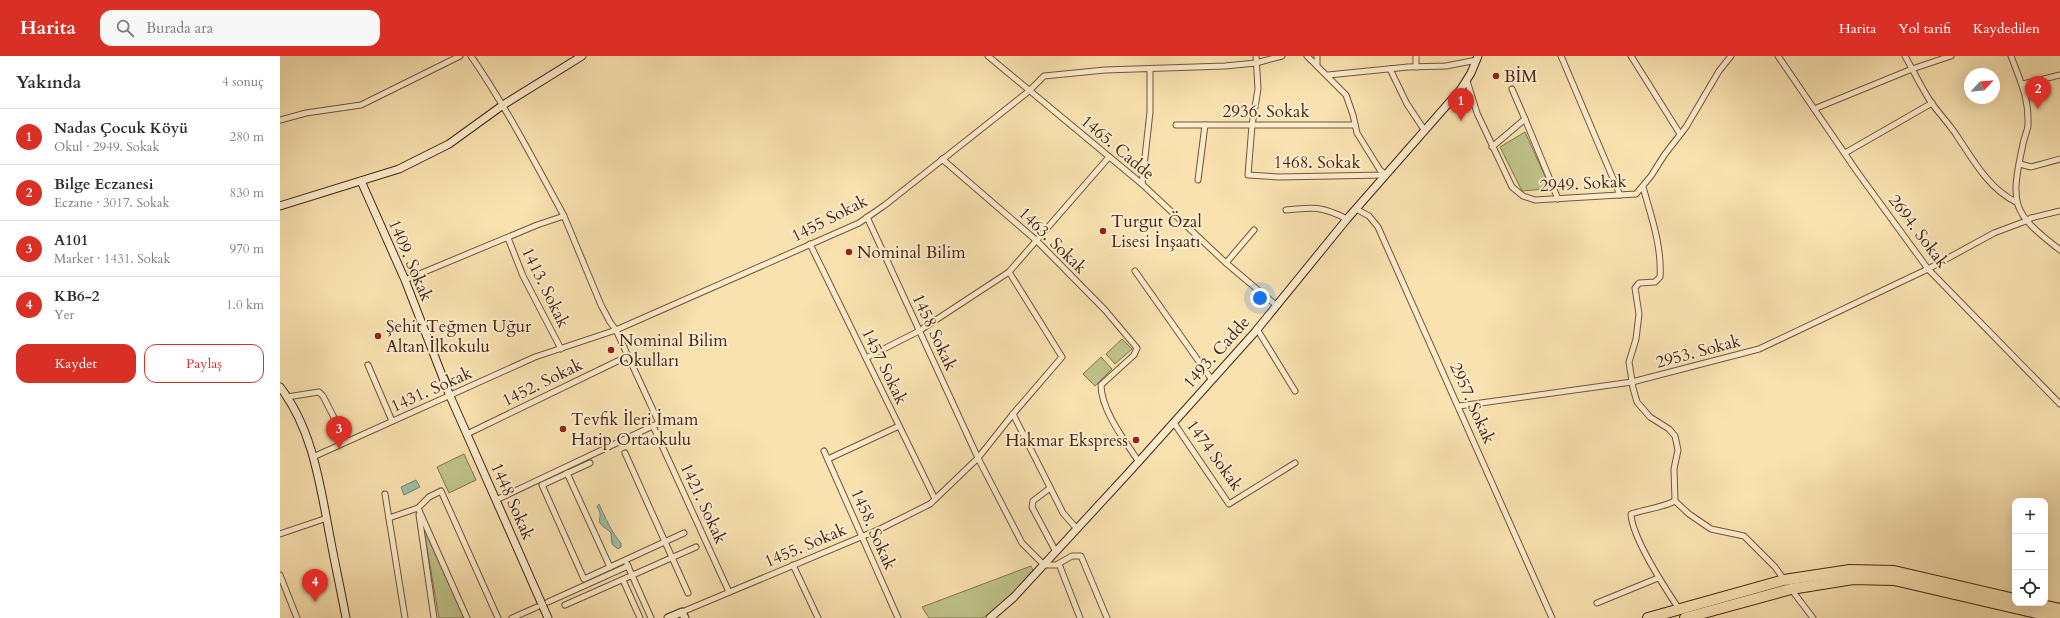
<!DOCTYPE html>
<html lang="tr">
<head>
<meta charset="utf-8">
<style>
	body { margin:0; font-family:Cardo,serif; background:#f7f7f7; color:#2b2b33 }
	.controls { position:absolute; right:12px; bottom:12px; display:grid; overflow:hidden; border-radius:8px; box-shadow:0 4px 16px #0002 }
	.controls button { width:36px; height:36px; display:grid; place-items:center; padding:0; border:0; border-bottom:1px solid #e1e1e2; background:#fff; color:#2b2b33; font:20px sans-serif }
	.compass { position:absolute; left:1684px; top:12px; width:36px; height:36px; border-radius:50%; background:#fff; box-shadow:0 4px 16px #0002; rotate:64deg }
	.you { position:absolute; left:980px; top:242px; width:14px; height:14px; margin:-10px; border:3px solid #fff; border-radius:50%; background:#1a73e8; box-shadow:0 0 0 6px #1a73e833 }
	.badge { display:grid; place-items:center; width:26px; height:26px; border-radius:50%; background:#d93025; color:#fff; font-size:13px; font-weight:700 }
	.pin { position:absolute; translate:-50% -33px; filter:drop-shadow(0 1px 2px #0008) }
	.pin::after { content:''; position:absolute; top:21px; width:14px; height:12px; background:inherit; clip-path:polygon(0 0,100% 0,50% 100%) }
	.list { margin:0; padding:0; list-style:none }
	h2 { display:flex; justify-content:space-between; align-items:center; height:52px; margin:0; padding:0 16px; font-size:17px }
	h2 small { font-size:13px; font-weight:400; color:#7c7c81 }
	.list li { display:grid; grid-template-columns:26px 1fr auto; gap:12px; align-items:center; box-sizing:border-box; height:56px; padding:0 16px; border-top:1px solid #e1e1e2 }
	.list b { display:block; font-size:15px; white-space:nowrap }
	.list p { margin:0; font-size:13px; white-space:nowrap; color:#7c7c81 }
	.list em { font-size:13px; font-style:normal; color:#7c7c81 }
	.actions { display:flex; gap:8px; padding:12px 16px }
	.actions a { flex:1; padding:9px 0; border:1px solid #d93025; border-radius:12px; text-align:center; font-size:14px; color:#d93025 }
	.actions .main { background:#d93025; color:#fff }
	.icon { flex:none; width:22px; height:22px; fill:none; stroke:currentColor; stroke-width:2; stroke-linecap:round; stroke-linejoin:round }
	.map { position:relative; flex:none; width:1780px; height:562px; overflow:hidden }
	header { display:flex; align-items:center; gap:24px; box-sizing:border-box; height:56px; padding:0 20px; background:#d93025; color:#fff }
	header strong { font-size:19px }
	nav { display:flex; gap:22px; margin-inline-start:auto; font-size:14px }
	.search { width:280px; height:36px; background:#f7f7f7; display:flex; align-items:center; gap:10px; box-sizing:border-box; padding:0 14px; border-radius:12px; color:#7c7c81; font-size:15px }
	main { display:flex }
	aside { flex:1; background:#fff }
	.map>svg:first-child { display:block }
	.green { fill:#bfc28a; stroke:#847450 }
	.water { fill:#9fbea6; stroke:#7c816c }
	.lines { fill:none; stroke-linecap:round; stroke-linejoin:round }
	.street-casing { stroke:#74543c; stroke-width:7 }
	.secondary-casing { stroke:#482516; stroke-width:9 }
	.highway-casing { stroke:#482516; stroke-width:12 }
	.street { stroke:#fbeccc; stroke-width:5 }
	.secondary { stroke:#fbeccc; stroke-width:7 }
	.highway { stroke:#f9e1b0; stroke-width:10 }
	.poi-dot { fill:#8f2418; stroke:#fbeccc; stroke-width:1.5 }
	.labels { text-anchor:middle; stroke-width:4; stroke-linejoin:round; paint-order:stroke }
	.poi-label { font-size:17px; fill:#482516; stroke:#fbeccc; text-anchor:start }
	.street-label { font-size:17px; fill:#482516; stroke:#fbeccc }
</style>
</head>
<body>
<header>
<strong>Harita</strong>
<div class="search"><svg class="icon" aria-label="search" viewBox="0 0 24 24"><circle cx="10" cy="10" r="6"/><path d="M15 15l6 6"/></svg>Burada ara</div>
<nav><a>Harita</a><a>Yol tarifi</a><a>Kaydedilen</a></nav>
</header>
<main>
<aside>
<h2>Yakında<small>4 sonuç</small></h2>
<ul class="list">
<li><span class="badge">1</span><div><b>Nadas Çocuk Köyü</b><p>Okul · 2949. Sokak</p></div><em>280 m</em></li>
<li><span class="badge">2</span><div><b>Bilge Eczanesi</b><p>Eczane · 3017. Sokak</p></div><em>830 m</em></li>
<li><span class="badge">3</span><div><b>A101</b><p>Market · 1431. Sokak</p></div><em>970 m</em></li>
<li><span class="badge">4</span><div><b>KB6-2</b><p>Yer</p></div><em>1.0 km</em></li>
</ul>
<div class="actions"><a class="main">Kaydet</a><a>Paylaş</a></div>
</aside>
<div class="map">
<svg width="1780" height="562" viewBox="0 0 1780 562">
	<rect width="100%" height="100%" fill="#f9e1b0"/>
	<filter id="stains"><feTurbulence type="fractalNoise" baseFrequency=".005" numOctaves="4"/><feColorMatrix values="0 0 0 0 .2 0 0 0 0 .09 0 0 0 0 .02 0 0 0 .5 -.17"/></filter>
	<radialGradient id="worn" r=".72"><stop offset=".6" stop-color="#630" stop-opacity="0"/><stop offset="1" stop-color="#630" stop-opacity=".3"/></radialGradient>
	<g class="green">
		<path d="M1245 76 1269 129 1265 133 1242 135 1220 91Z"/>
		<path d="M842 283 852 293 835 308 826 298Z"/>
		<path d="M821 301 832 313 815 330 803 318Z"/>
		<path d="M184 398 196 424 169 437 157 411Z"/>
		<path d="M143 469 184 562H159Z"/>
		<path d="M751 510 753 514C738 531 722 552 702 562H649L642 551Z"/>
	</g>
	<g class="water">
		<path d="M136 424 140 431 124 439 121 431Z"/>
		<path d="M319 448C325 461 332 477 341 487V491L338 493 332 488 331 477C328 473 322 471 320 467 318 462 323 459 317 451Z"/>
	</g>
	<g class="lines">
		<defs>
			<g id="street">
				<path d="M708 0 862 128 946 207"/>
				<path d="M976 0 978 33 972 69 968 119 999 121 1105 119"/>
				<path d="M1027 0 1066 39 1073 59 1077 77 1100 114 1106 119"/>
				<path d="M1281 0 1340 139"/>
				<path d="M1351 0 1400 78"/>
				<path d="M1498 0 1578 117 1648 213 1780 348"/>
				<path d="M1625 0C1633 14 1640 29 1649 43 1657 56 1669 67 1677 80 1693 104 1709 133 1736 146"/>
				<path d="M1731 0C1741 27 1749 41 1748 70 1747 76 1744 82 1743 88 1730 149 1731 156 1780 194"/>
				<path d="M1037 9V0"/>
				<path d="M1136 11V0"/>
				<path d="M1110 13 1127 48 1145 75"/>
				<path d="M1048 19 1128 11 1166 10 1197 4"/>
				<path d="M1187 25 1197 57 1232 131 1243 140 1255 144 1356 138 1371 120 1385 98 1406 71 1439 15 1451 0"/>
				<path d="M1743 28 1780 19"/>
				<path d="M1232 33 1245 63"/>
				<path d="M1534 53 1632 13 1671 0"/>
				<path d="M0 64 26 57 81 49 180 0"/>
				<path d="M896 69H1075"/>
				<path d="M1212 91 1245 63 1278 143"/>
				<path d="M1565 97 1652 47"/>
				<path d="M662 103 757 185 825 254 857 292 854 299 821 329C821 354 845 385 859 406"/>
				<path d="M1740 108 1751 111 1780 103"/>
				<path d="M918 124 925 69"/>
				<path d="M862 128 870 56V13"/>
				<path d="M1363 131C1371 160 1382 190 1380 221L1375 226 1359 227 1355 232 1359 258 1356 283 1349 306 1353 332 1357 346 1370 361 1389 373 1395 380 1398 394 1394 413 1395 445"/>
				<path d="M1076 153 1089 160 1098 171 1272 562"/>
				<path d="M1006 154C1033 151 1042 150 1067 163"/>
				<path d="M587 161 698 402 742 487 764 509H776L792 500H801L827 562"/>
				<path d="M974 174 946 207 997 250"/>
				<path d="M228 182 243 220 281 293"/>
				<path d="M530 188 655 443"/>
				<path d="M855 215 932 324"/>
				<path d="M125 224 257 169 284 160C255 106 226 51 191 0"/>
				<path d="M977 273 1015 335"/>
				<path d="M586 302 639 275 729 216 829 101"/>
				<path d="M88 309 112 365"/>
				<path d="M7 341 39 336 43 340 66 385"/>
				<path d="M1179 350 1352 326 1479 293 1648 213 1714 177 1746 165 1751 162 1780 155"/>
				<path d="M733 358 783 457 797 473"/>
				<path d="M894 367 949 448 1015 407"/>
				<path d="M373 370 449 536"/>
				<path d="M187 378 348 300"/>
				<path d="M544 395 618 562"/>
				<path d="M345 397 408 537"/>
				<path d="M33 401 255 301 336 274 579 167 605 149 749 35 764 20 825 14 945 10 976 7 1002 0"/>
				<path d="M548 403 619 370"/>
				<path d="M310 407 262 429 304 523 404 477"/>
				<path d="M287 417 330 511"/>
				<path d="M770 432 753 445 752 451 776 496"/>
				<path d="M105 438 125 562"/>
				<path d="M216 444 379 367 336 274 330 266 321 249 284 160"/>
				<path d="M138 452 187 562"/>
				<path d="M139 459 154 562"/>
				<path d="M109 462 138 452 149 441 161 435 218 562"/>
				<path d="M0 478 47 462"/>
				<path d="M347 508 371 562"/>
				<path d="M779 508 800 562"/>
				<path d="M513 509 538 562"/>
				<path d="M0 519 17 562"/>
				<path d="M343 524 360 562"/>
				<path d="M1511 533 1533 562"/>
				<path d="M268 546 348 510"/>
				<path d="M1317 547 1378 522"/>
				<path d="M285 549 416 491"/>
				<path d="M1399 553C1385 532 1352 482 1351 458 1366 453 1381 452 1395 445L1409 458 1431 473 1464 480 1495 511 1505 525"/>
				<path d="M402 556 600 473 650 448 698 402 733 358 782 301 729 216"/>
				<path d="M232 562 257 551"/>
			</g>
			<g id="secondary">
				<path d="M81 125 125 224 170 340 268 562"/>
				<path d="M0 150 119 113 169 88 223 49 302 0"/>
				<path d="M0 331C33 374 40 429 50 481 55 508 61 535 66 562"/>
				<path d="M388 562 402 556 405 562"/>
				<path d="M710 562 734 541 852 413 975 276 1067 163 1181 33 1191 17 1198 0"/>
			</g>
			<g id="highway">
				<path d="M1752 547 1780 553"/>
				<path d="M1368 562 1504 524 1570 514 1614 515 1735 543"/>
				<path d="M1405 562 1511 533 1573 523 1614 524 1778 562"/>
			</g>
		</defs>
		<use href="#street" class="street-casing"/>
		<use href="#secondary" class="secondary-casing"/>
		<use href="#highway" class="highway-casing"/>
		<use href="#street" class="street"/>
		<use href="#secondary" class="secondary"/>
		<use href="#highway" class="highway"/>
	</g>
	<g class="poi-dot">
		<circle cx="1216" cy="20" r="4"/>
		<circle cx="823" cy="175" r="4"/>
		<circle cx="569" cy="196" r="4"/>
		<circle cx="98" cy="280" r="4"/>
		<circle cx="331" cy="294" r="4"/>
		<circle cx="283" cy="373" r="4"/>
		<circle cx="856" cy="384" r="4"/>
	</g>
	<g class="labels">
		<g class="poi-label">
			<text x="1224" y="26">BİM</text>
			<text x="831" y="171">Turgut Özal<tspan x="831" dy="20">Lisesi İnşaatı</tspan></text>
			<text x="577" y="202">Nominal Bilim</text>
			<text x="106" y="276">Şehit Teğmen Uğur<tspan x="106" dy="20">Altan İlkokulu</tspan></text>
			<text x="339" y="290">Nominal Bilim<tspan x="339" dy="20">Okulları</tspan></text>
			<text x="291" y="369">Tevfik İleri İmam<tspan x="291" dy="20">Hatip Ortaokulu</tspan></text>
			<text x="848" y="390" text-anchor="end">Hakmar Ekspress</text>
		</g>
		<g class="street-label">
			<text x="986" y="61">2936. Sokak</text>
			<text transform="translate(838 91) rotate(40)" y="6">1465. Cadde</text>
			<text x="1037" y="112">1468. Sokak</text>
			<text transform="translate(1303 127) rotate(-3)" y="6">2949. Sokak</text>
			<text transform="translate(549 162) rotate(-27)" y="6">1455 Sokak</text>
			<text transform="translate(1639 175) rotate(53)" y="6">2694. Sokak</text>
			<text transform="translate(773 184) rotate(44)" y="6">1463. Sokak</text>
			<text transform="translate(131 204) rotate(67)" y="6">1409. Sokak</text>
			<text transform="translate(266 231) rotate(64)" y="6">1413. Sokak</text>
			<text transform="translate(655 276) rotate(65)" y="6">1458 Sokak</text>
			<text transform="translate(1418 295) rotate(-15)" y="6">2953. Sokak</text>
			<text transform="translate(936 296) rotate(-48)" y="6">1493. Cadde</text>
			<text transform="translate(605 310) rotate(64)" y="6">1457 Sokak</text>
			<text transform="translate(262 326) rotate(-26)" y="6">1452. Sokak</text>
			<text transform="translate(151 333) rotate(-24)" y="6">1431. Sokak</text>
			<text transform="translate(1193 347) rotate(66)" y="6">2957. Sokak</text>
			<text transform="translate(935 399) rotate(54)" y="6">1474 Sokak</text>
			<text transform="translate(233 445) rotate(66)" y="6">1448 Sokak</text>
			<text transform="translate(424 447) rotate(65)" y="6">1421. Sokak</text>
			<text transform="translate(594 473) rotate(66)" y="6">1458. Sokak</text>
			<text transform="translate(525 489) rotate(-23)" y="6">1455. Sokak</text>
		</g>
	</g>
	<rect width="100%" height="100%" filter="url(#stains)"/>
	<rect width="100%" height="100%" fill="url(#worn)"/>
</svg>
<div class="controls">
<button>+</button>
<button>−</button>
<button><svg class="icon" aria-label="locate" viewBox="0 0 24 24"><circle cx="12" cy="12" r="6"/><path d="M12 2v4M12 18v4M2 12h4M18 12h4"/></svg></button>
</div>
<svg class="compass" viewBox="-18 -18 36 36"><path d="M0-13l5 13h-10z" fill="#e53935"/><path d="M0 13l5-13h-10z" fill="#7c7c81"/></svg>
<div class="you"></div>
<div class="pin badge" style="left:1181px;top:65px">1</div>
<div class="pin badge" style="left:1758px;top:53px">2</div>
<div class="pin badge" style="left:59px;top:393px">3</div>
<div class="pin badge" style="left:35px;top:546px">4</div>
</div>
</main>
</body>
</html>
